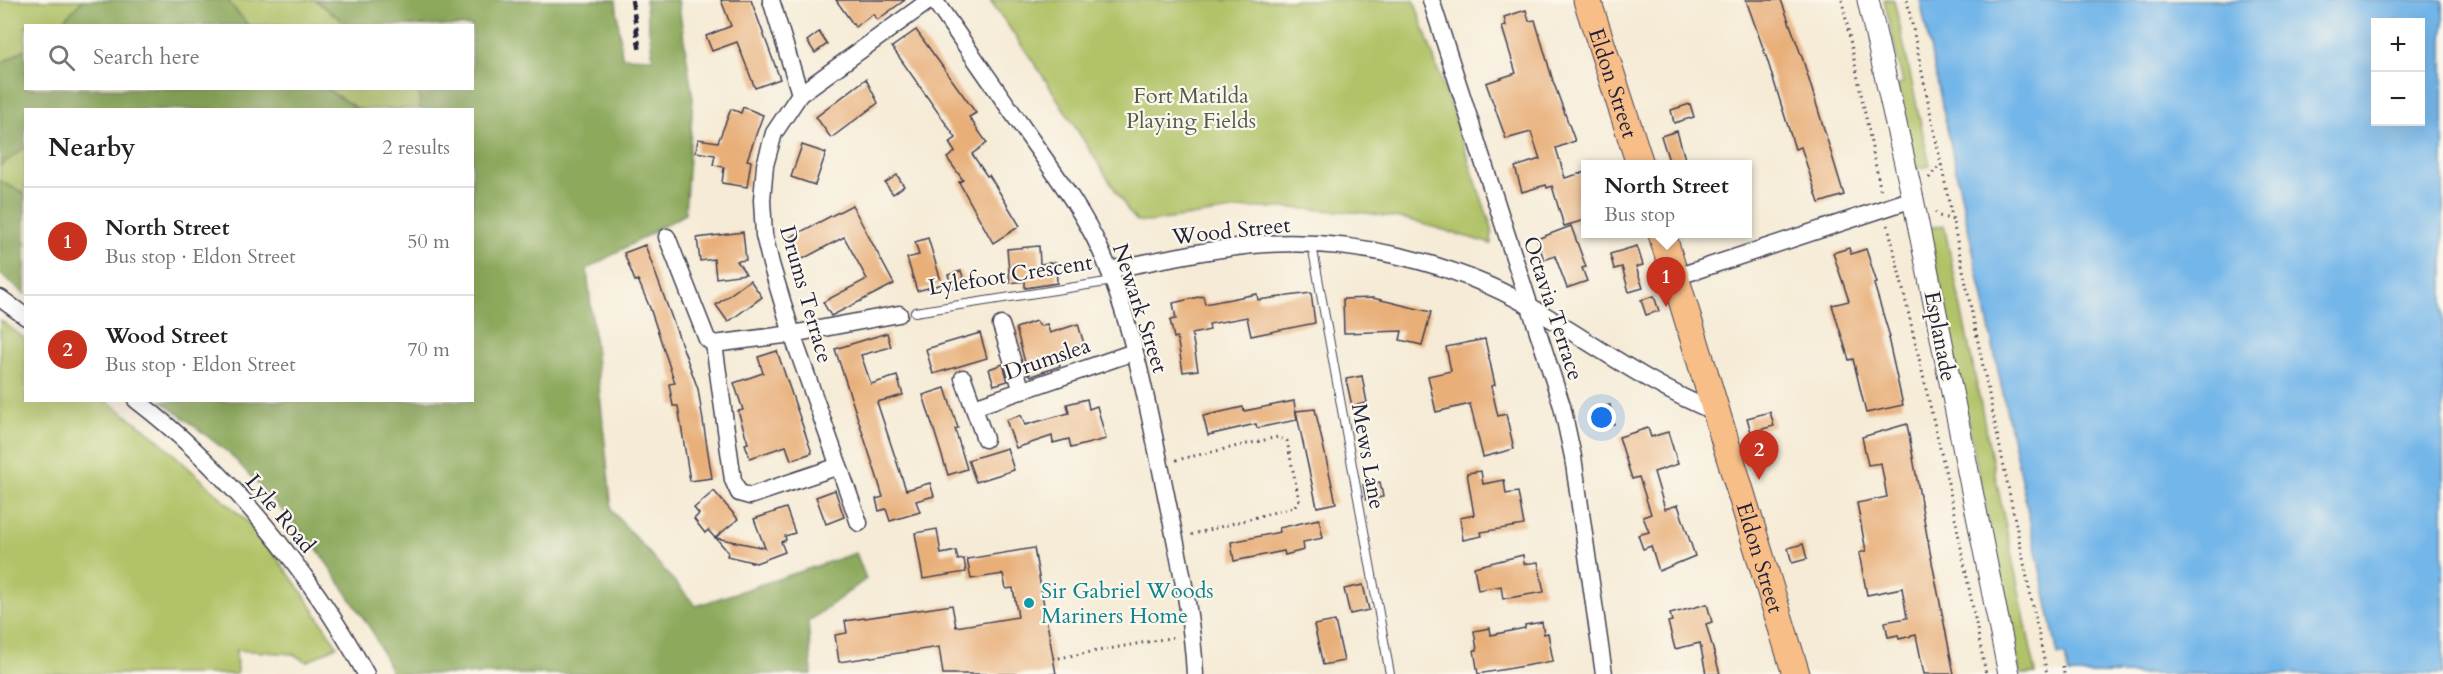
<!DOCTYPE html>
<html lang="en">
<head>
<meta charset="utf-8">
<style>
	body { margin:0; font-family:Cardo,serif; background:#f6f6f6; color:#222 }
	.controls { position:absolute; right:18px; top:18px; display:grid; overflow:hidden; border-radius:0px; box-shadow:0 6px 24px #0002 }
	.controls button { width:54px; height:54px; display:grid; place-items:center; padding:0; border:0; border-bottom:2px solid #e0e0e0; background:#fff; color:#222; font:30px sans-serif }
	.you { position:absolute; left:1602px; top:418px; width:21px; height:21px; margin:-15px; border:4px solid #fff; border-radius:50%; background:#1a73e8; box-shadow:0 0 0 9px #1a73e833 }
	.badge { display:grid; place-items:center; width:39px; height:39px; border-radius:50%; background:#c8321e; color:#fff; font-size:20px; font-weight:700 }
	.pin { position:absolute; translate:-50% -50px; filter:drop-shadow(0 2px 3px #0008) }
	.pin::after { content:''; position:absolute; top:32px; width:21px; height:18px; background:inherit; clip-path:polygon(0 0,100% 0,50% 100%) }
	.popup { position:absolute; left:1581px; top:160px; width:171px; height:78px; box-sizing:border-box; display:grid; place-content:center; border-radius:0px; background:#fff; filter:drop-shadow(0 2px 4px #0005); font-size:20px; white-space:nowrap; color:#767676 }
	.popup b { font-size:22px; color:#222 }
	.popup::after { content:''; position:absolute; left:50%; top:100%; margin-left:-12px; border:12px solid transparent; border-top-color:#fff }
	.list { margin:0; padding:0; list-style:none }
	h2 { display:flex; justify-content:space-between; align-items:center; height:78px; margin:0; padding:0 24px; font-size:26px }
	h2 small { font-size:20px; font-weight:400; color:#767676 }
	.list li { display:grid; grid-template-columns:39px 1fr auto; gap:18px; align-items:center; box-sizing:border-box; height:108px; padding:0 24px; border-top:2px solid #e0e0e0 }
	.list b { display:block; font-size:22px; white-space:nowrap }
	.list p { margin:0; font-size:20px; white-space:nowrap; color:#767676 }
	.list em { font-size:20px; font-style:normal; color:#767676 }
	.icon { flex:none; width:33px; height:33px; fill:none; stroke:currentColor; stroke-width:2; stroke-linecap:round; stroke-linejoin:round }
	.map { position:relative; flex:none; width:2443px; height:674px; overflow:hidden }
	.search { position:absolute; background:#fff; box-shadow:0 6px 24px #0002; left:24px; top:24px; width:450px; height:66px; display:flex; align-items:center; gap:15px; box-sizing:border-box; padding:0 21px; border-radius:0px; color:#767676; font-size:22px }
	.panel { position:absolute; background:#fff; box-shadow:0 6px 24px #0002; left:24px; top:108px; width:450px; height:294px; border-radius:0px }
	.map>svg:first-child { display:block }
	.green { fill:#b1c367; stroke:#6a7251; stroke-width:1.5 }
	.forest { fill:#8ca95c; stroke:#57664c; stroke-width:1.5 }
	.water { fill:#73b6e9; stroke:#4a6c92; stroke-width:1.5; fill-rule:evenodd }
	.building { fill:#e8af79 }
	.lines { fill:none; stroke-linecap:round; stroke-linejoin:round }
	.service-casing { stroke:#424052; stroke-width:10 }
	.minor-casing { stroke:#424052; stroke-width:19 }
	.tertiary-casing { stroke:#424052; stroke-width:23 }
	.primary-casing { stroke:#424052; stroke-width:29 }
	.path { stroke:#424052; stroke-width:3; stroke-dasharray:1.5 4.5; stroke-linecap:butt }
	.service { stroke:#fff; stroke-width:8 }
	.minor { stroke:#fff; stroke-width:16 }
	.tertiary { stroke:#fff; stroke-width:21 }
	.primary { stroke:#f7be88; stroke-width:27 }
	.rail { stroke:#22223b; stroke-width:4.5; stroke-dasharray:9 4.5; stroke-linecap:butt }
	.culture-dot { fill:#0f9aa8; stroke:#fbf7ec; stroke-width:2 }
	.labels { text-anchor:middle; stroke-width:4.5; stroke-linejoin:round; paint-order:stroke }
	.street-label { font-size:22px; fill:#22223b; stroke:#fbf7ec }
	.park-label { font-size:22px; fill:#545a4a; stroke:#fbf7ec }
	.culture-label { font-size:22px; fill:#0d838f; stroke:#fbf7ec; text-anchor:start }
</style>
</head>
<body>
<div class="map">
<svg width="2443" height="674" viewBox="0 0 2443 674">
	<rect width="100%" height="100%" fill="#fbf7ec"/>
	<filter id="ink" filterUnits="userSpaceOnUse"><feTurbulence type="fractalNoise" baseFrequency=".0167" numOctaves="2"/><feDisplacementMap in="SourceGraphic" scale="12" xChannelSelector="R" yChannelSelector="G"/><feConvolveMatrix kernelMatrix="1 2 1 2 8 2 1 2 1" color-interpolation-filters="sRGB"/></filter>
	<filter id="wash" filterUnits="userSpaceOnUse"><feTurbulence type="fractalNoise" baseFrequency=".008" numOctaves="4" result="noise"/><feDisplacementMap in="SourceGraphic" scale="24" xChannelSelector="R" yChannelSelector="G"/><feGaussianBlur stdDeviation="1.35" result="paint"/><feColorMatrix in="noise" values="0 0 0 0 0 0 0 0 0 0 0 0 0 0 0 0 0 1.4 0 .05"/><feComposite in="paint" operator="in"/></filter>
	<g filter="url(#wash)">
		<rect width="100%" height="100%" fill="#f5ebd6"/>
		<g class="green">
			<path d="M0 0H83L59 25 26 26 25 49 0 64Z"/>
			<path d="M227 0H315L348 25H248Z"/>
			<path d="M990 0H1414L1492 229 1491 244 1406 219 1366 213 1291 208H1247L1148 222 1137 221 1129 212 1041 73Z"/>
			<path d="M1884 0H1894L1930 166 1915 169 1897 85 1903 83Z"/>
			<path d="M326 89H419L420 109H358Z"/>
			<path d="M25 147V194L0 181V166Z"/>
			<path d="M1944 225 2036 674H2020L1928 228Z"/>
			<path d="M0 320 25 339 26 400 107 401 152 434 255 529 302 592 337 646 307 662 293 654 236 650 237 674H0Z"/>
		</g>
		<g class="forest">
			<path d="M83 0H227L248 25H59Z"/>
			<path d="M315 0H616L622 57 653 58 645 0H678L693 99 685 214 587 269 612 511 696 606 856 553 866 579 808 622 812 674H392L372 631 316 547 230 454 162 401 472 400V110L420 109 419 89 472 88V26L348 25Z"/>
			<path d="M25 49 26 88 326 89 358 109 26 110 25 147 0 166V64Z"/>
			<path d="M0 181 25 194V294L0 274Z"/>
		</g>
		<path class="water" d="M1920 0H2443V674H2068L2065 654 2058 655ZM2376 22H2420V122H2376Z"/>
		<g id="blocks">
			<g class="building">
				<path d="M721 0H751L780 79 755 88 737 42 712 51 706 36 731 26Z"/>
				<path d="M836 0H905L877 20 873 14 855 27Z"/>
				<path d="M1746 0H1781L1803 60 1844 195 1819 203 1801 147 1795 149 1767 59Z"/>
				<path d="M1526 10 1529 21 1535 20 1553 81 1575 141 1556 148 1565 178 1585 172V220L1564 226 1552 186 1547 188 1546 185 1522 192 1515 167 1540 159 1531 132 1506 139 1486 83 1516 73 1502 27 1506 26 1504 17Z"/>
				<path d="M916 30 976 113 969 117 987 143 972 154 987 176 989 175 1020 226 993 243 959 182 963 180 947 158 955 152 949 143 956 138 892 47Z"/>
				<path d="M819 32 827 44 815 53 807 41Z"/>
				<path d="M866 79 878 103 831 138 816 117Z"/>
				<path d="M1690 104 1694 117 1674 123 1671 110Z"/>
				<path d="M743 107 763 115 747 160 751 161 747 187 722 183 724 167 713 165 715 155 696 152 698 139 718 142 731 109 741 113Z"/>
				<path d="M1677 131 1685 159 1670 164 1661 136Z"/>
				<path d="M802 145 826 153 815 185 791 177Z"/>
				<path d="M897 175 904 186 893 194 885 183Z"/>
				<path d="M852 205 894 284 831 316 823 302 867 279 844 237 797 262 785 240Z"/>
				<path d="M1571 226 1586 267 1582 268 1587 281 1567 288 1555 256 1544 260 1537 239Z"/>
				<path d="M743 232 746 260 737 261 746 274 716 278 714 259 700 261 697 238Z"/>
				<path d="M928 238 942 284 917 291 907 258 919 255 915 242Z"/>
				<path d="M645 245 698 389 712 478 690 481 678 406H673L669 384 675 383 650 308 638 280 635 281 624 253Z"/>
				<path d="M1039 246 1040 264 1056 262 1057 283 1025 288V281L1010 283 1007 249Z"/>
				<path d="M1637 246 1643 265 1636 267 1643 288 1629 292 1622 267 1614 269 1610 254Z"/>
				<path d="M1849 248 1851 254 1866 249 1877 283 1874 284 1890 337 1888 338 1903 405 1866 413 1853 359 1849 360 1832 305 1849 301 1833 253Z"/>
				<path d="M961 271 966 286 954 290 948 275Z"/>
				<path d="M750 280 762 297 728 322 716 305Z"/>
				<path d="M1311 293 1315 323 1251 336 1247 317 1209 324 1210 330 1192 334 1198 370 1183 372 1177 337 1174 338 1170 320 1176 319 1173 303 1203 296 1205 304 1257 294 1258 300Z"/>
				<path d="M1654 296 1659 311 1646 315 1641 300Z"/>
				<path d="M1373 298 1431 312 1422 345 1400 340 1402 331 1344 333 1343 299Z"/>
				<path d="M1036 321 1040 326 1047 324 1050 333 1078 324 1084 344 1079 345 1082 354 1059 361 1060 366 1031 376 1030 374H1028L1016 328Z"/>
				<path d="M887 333 891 347 861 355 871 384 897 376 903 395 877 402 906 490 930 483 934 496 916 501 920 512 890 521 886 509 879 511 876 499 883 497 876 474 835 349Z"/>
				<path d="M980 333 987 358 933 374 926 349Z"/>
				<path d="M1485 339 1495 385 1491 386 1498 416 1506 414 1514 449 1483 457 1470 404 1436 412 1428 376 1451 371 1446 347Z"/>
				<path d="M777 351 812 453 791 460 786 446 750 458 745 444 748 443 738 411 743 410 734 383 763 373 758 357Z"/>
				<path d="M1003 364 1008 381 994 385 989 369Z"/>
				<path d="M1362 376 1367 403 1352 406 1346 379Z"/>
				<path d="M945 388 958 428 955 429 967 469 948 475 923 395Z"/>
				<path d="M1087 399 1089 409 1097 406 1106 439 1071 448 1069 439 1053 443 1052 436 1016 448 1006 420 1021 415 1025 425 1069 413 1067 404Z"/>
				<path d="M1294 401 1297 420 1257 428 1256 424 1208 435 1203 416 1243 407 1244 411Z"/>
				<path d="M1610 405 1614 424 1599 428 1595 408Z"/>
				<path d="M1315 409 1336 503 1317 507 1296 411Z"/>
				<path d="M1770 412 1774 426 1751 432 1747 418Z"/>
				<path d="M1907 424 1929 547 1954 674H1924L1916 635 1899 639 1898 635 1888 637 1885 622 1907 618 1902 588 1867 595 1859 553 1866 551 1857 503 1887 497 1881 463 1868 465 1862 437Z"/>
				<path d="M1648 428 1651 437 1668 432 1678 464 1654 472 1665 509 1678 505 1695 556 1659 571 1651 546 1643 549 1638 535 1649 532 1643 517 1651 514 1639 477 1632 479 1619 437Z"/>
				<path d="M1007 448 1014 470 976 482 968 460Z"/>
				<path d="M1481 471 1483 484 1504 480 1506 494 1518 492 1524 525 1481 532 1482 536 1463 540 1460 518 1474 515 1467 473Z"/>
				<path d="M1380 482 1383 497 1366 500 1363 485Z"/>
				<path d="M835 490 844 517 826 524 816 497Z"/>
				<path d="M714 491 738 519 715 538 708 530 705 533 694 519 699 514 694 508Z"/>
				<path d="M786 508 795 533 785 536 786 540 781 542 785 552 756 563 727 556 728 552 716 538 765 548 754 519Z"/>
				<path d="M1319 519 1323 538 1303 542 1304 550 1285 555 1284 551 1234 561 1231 542 1280 532 1279 528Z"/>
				<path d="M937 529 941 554 956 551 958 560 964 559 966 572 923 579 915 533Z"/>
				<path d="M1803 544 1807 559 1792 563 1788 548Z"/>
				<path d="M1034 548 1056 674H943L939 647 839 662 835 635 847 633 845 621 952 605 956 627 1018 617 1013 588 1006 589 1003 574 971 579 967 559Z"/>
				<path d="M1523 555 1524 564 1538 562 1544 592 1503 599 1501 586 1478 590 1474 567Z"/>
				<path d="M1363 585 1369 610 1350 614 1344 589Z"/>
				<path d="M1707 604 1712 622 1706 624 1720 674H1706L1700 643 1675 649 1668 622 1672 621 1670 614Z"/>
				<path d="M1335 621 1344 661 1323 665 1314 625Z"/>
				<path d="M1542 622 1544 634 1548 633 1553 661 1478 674 1474 650H1477L1474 631 1490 628 1491 635 1525 628V625Z"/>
			</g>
		</g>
	</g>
	<g filter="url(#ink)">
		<use href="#blocks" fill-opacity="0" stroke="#424052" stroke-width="1.5"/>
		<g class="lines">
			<defs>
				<g id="service">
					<path d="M1312 245 1390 674"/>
					<path d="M915 312 1113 281"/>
				</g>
				<g id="minor">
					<path d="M771 0 800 94"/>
					<path d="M934 0C966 46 998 92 1030 138 1055 174 1082 210 1100 249 1133 321 1150 417 1166 495 1178 554 1192 614 1195 674"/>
					<path d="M1431 0 1562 406 1573 457 1604 674"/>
					<path d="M667 237 707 339 714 344"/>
					<path d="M1109 270C1160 260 1213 248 1265 244 1355 239 1453 262 1531 307 1593 343 1650 386 1716 412"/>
					<path d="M1676 277 1913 199"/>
					<path d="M0 298 26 317"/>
					<path d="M1001 325 1022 391"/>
					<path d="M963 378 985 439"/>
					<path d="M136 400C229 471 310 572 366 674"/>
					<path d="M974 407 1134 352"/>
					<path d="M839 466 750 496 739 493 733 480 714 344 792 334 899 314"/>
					<path d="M859 523 792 334 771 264 764 235 762 200 765 165 774 133 800 94 930 0"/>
				</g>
				<path id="tertiary" d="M1868 0 1913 199 2009 674"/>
				<g id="primary">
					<path id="s1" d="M1587 0 1640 164"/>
					<path id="s2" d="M1662 234 1796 674"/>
				</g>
			</defs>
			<use href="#service" class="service-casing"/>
			<use href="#minor" class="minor-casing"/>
			<use href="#tertiary" class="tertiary-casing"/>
			<use href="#primary" class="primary-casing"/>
			<g class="path">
				<path d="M1842 0 1881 192"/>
				<path d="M1907 0 2047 674"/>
				<path d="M1929 178 1935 170 1942 165"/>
				<path d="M1935 212 1939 216 1953 220"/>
				<path d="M1888 225 1949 487 1986 674"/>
				<path d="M1176 460 1278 437 1287 441 1299 500 1294 507 1190 535"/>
				<path d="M1053 659 1175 637"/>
				<path d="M2063 666 2064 674"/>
			</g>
			<use href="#service" class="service"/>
			<use href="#minor" class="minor"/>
			<use href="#tertiary" class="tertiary"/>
			<use href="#primary" class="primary"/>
			<path class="rail" d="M632 0 640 53"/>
		</g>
	</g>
	<circle class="culture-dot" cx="1029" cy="603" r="6"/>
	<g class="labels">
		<g class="street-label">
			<text dy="8" stroke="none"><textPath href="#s1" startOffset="87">Eldon Street</textPath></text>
			<text transform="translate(1231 230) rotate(-6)" y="8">Wood Street</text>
			<text transform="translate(1010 274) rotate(-9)" y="8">Lylefoot Crescent</text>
			<text transform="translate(807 294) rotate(74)" y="8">Drums Terrace</text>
			<text transform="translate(1141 308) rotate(72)" y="8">Newark Street</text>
			<text transform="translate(1554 308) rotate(72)" y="8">Octavia Terrace</text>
			<text transform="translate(1941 336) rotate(79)" y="8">Esplanade</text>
			<text transform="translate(1047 358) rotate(-19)" y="8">Drumslea</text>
			<text transform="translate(1369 456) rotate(80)" y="8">Mews Lane</text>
			<text transform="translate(281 513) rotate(50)" y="8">Lyle Road</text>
			<text dy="8" stroke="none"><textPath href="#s2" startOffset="338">Eldon Street</textPath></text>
		</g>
		<g class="park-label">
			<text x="1191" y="103">Fort Matilda<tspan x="1191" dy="25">Playing Fields</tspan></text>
		</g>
		<g class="culture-label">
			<text x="1041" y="598">Sir Gabriel Woods<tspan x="1041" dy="25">Mariners Home</tspan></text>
		</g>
	</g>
</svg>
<div class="controls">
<button>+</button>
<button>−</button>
</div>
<div class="you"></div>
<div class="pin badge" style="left:1666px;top:307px">1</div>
<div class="popup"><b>North Street</b>Bus stop</div>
<div class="pin badge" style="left:1759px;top:480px">2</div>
<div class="search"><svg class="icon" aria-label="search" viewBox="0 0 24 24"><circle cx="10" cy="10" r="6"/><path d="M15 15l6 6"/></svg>Search here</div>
<section class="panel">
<h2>Nearby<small>2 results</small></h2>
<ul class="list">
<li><span class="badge">1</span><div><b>North Street</b><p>Bus stop · Eldon Street</p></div><em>50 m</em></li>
<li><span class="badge">2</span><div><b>Wood Street</b><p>Bus stop · Eldon Street</p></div><em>70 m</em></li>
</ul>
</section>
</div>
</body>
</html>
